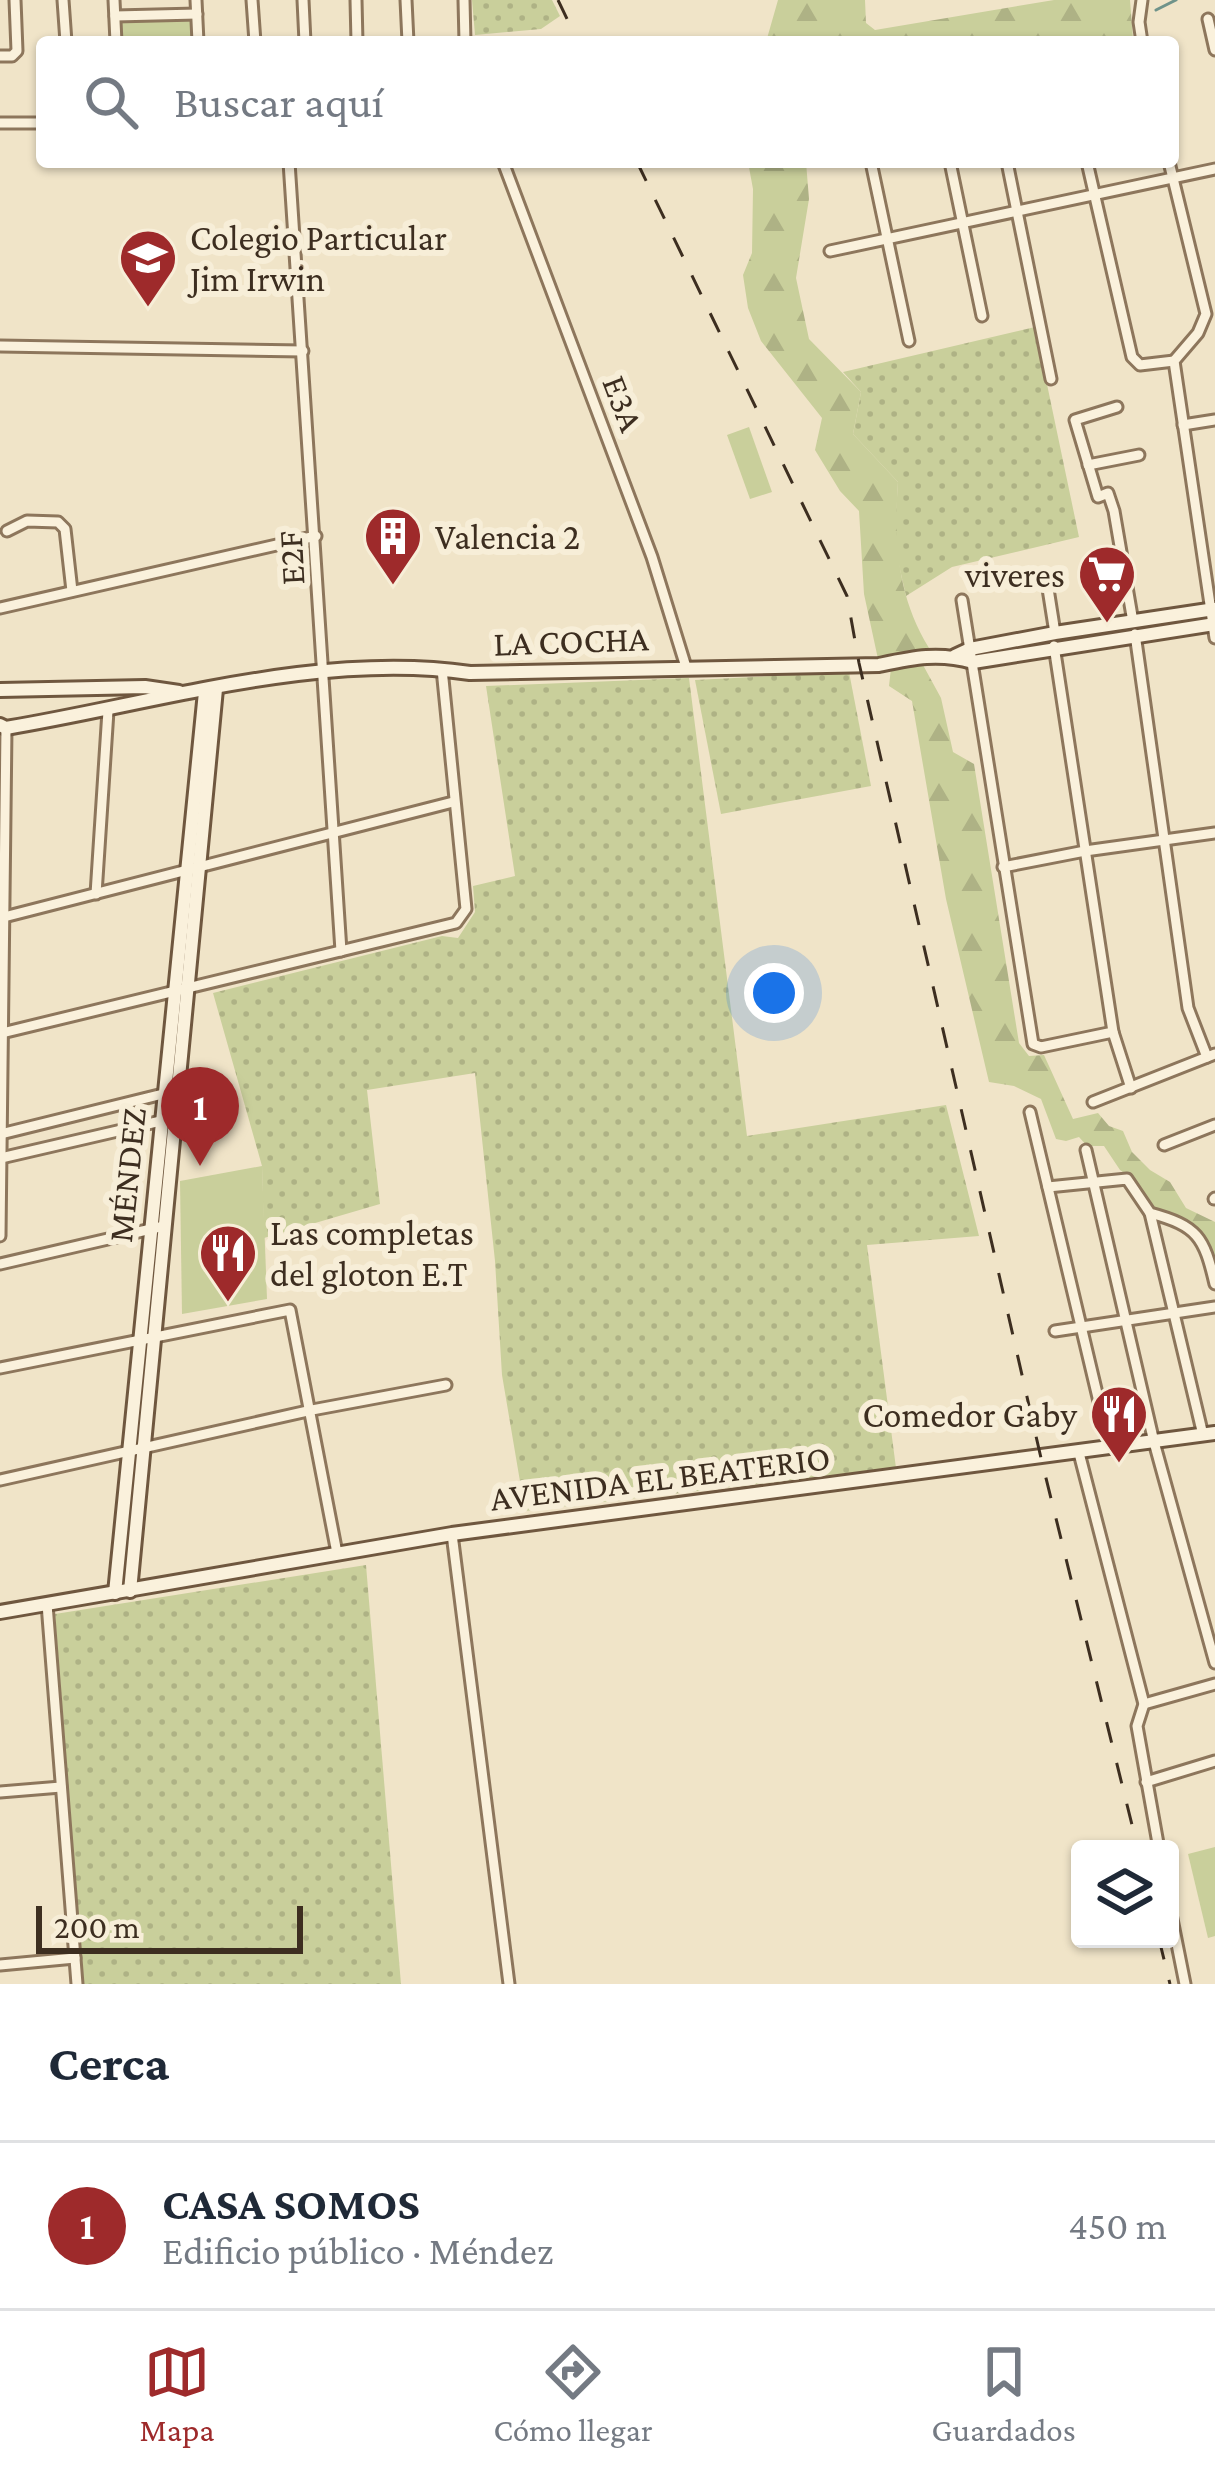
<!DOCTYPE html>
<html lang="es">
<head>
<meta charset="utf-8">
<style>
	body { margin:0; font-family:"Crimson Pro",serif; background:#f6f6f7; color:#1f2937 }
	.controls { position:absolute; right:36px; bottom:36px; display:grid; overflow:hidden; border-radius:12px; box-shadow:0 3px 9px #0004 }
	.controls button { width:108px; height:108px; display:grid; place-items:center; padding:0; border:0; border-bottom:3px solid #e0e1e3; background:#fff; color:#1f2937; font:60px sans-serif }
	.scale { position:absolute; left:36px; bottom:30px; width:267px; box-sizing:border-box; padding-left:12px; border:6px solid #3d2e20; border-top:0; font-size:33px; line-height:42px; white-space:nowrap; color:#3d2e20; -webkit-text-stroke:9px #f7eed8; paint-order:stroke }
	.you { position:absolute; left:774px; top:993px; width:42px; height:42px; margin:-30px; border:9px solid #fff; border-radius:50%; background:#1a73e8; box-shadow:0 0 0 18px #1a73e833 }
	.badge { display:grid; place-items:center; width:78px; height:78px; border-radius:50%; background:#9e2a2b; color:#fff; font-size:39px; font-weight:700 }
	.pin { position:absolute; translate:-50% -99px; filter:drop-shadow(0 3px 6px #0008) }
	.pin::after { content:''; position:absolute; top:63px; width:42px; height:36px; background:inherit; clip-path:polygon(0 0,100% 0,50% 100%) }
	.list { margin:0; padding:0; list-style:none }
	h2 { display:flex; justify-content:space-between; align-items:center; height:156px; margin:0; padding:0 48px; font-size:51px }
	h2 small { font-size:39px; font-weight:400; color:#747a83 }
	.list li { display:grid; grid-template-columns:78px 1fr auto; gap:36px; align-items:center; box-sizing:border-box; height:168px; padding:0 48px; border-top:3px solid #e0e1e3 }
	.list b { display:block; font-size:45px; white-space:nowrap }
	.list p { margin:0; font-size:39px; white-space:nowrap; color:#747a83 }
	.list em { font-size:39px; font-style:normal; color:#747a83 }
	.icon { flex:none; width:66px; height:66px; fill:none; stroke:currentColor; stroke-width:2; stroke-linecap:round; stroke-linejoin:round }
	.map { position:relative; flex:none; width:1215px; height:1984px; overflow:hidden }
	.search { position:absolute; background:#fff; box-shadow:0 3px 9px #0004; left:36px; right:36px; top:36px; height:132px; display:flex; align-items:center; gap:30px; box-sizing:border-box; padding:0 42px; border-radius:12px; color:#747a83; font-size:45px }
	.sheet { height:324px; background:#fff }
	nav { display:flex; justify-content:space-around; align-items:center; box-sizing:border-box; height:168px; border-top:3px solid #e0e1e3; background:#fff; font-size:33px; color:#747a83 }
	nav a { display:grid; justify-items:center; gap:6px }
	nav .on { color:#9e2a2b }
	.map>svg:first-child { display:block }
	.grass { fill:url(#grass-dots) }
	.forest { fill:url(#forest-firs) }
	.park { fill:url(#park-tufts) }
	.pitch { fill:#c9cf9b }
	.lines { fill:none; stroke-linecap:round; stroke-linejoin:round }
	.stream { stroke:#6f938a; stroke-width:3 }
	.street-casing { stroke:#8d765c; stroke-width:15 }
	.secondary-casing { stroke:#6f573f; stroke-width:18 }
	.street { stroke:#faf1dc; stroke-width:9 }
	.secondary { stroke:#faf1dc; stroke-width:12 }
	.rail { stroke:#3d2e20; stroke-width:3; stroke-dasharray:21 21; stroke-linecap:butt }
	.labels { text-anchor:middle; stroke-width:12; stroke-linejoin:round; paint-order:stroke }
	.poi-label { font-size:36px; fill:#3d2e20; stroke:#f7eed8; text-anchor:start }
	.street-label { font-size:36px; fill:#3d2e20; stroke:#f7eed8 }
</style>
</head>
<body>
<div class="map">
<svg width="1215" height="1984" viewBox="0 0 1215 1984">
	<defs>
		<pattern id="grass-dots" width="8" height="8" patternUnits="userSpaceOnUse" patternTransform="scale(3)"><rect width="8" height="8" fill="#c9cf9b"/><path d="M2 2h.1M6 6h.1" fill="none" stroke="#aeb285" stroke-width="1.8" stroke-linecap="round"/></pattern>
		<pattern id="forest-firs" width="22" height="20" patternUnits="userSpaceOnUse" patternTransform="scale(3)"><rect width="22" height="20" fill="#c9cf9b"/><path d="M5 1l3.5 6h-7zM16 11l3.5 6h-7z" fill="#aeb285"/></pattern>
		<pattern id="park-tufts" width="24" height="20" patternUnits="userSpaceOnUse" patternTransform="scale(3)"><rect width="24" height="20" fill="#c9cf9b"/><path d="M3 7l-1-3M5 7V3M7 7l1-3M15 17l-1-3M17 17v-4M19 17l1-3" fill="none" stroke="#aeb285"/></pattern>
	</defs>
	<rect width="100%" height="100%" fill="#f0e4c8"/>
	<g class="grass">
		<path d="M472 0H552L560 16 541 29 475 35Z"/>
		<path d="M1035 327 1079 537 952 567 906 596 894 543 898 482 853 434 861 392 843 372Z"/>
		<path d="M849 672 871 786 721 814 695 680Z"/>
		<path d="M689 678 747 1136 946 1105 979 1236 867 1245 896 1468 525 1511 502 1375 495 1261 475 1073 367 1090 380 1204 264 1238 262 1166 213 993 442 936 458 938 475 912 473 886 515 876 486 686Z"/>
		<path d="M366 1565 401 1984H83L55 1614Z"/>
	</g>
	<g class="forest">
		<path d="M778 0H865L866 23 875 30 1054 0H1130L1133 39 766 42Z"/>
		<path d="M748 162H806L809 199 796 278 809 339 861 392 853 434 898 482C894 541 897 596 929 648L878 659 864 594 859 511 840 491 815 450 822 418 761 341 748 308 743 275 752 253 753 189Z"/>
		<path d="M923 665 941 698 953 752 974 764 1019 1043 1029 1056 1044 1055 1073 1119 1098 1113 1109 1126 1123 1131 1132 1152 1150 1170 1170 1182 1186 1208 1215 1222V1261L1205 1237 1184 1218 1151 1208 1133 1179 1120 1170 1104 1146H1087L1079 1137 1066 1141 1056 1139 1041 1099 1014 1086 989 1082 946 899 912 701 889 686 891 668Z"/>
	</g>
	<path class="park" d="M194 17 195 42H118V19Z"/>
	<g class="pitch">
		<path d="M749 427 772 492 750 499 727 435Z"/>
		<path d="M262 1166 267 1299 182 1314 180 1181Z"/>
		<path d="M1215 1847V1936L1208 1938 1188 1854Z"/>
	</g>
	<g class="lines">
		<path class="stream" d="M1156 10 1176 0"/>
		<defs>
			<g id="street">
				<path d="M63 0 66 42"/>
				<path d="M114 0 116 42"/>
				<path d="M196 0 198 42"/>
				<path d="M252 0 255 42"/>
				<path d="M303 0 305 42"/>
				<path d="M356 0 357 42"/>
				<path d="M406 0 408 42"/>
				<path d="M464 0 465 42"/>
				<path d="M1142 0 1139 22 1142 42"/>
				<path d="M115 16 197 14"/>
				<path d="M1208 19 1215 50"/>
				<path d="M0 56H12L17 51 15 0"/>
				<path d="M0 123H42"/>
				<path d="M289 162 341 951"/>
				<path d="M503 162 652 557 686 667"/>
				<path d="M871 162 909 341"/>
				<path d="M950 162 982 316"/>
				<path d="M1007 162 1051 379"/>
				<path d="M1087 162 1132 357 1140 365 1174 361"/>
				<path d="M1169 162 1206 314 1198 333 1174 361 1215 638"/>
				<path d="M830 251 1215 169"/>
				<path d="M0 346 303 351"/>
				<path d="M1117 407 1075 420 1098 497 1108 493 1114 511 1133 622"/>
				<path d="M1183 425 1215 420"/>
				<path d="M1088 465 1139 455"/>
				<path d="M7 531 27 521 58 522 65 529 72 591"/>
				<path d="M1046 576 1055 633"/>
				<path d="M962 600 1033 1044 1041 1047 1113 1032"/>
				<path d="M0 608 316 536"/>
				<path d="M1135 634 1188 1008 1207 1057"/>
				<path d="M1054 646 1113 1032 1131 1088"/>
				<path d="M1003 867 1085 851 1215 833"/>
				<path d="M96 894 108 711"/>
				<path d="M4 917 453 802"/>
				<path d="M2 1033 456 923 466 909 442 669"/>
				<path d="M1093 1102 1215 1054"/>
				<path d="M1030 1112 1110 1448"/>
				<path d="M1 1134 171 1092"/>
				<path d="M1164 1145 1215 1125"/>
				<path d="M1086 1150 1154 1442 1215 1663"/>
				<path d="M1 1158 165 1120"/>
				<path d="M1048 1187 1127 1179 1150 1213C1198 1226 1204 1237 1215 1284"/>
				<path d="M1214 1199 1215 1198"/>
				<path d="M1150 1213 1203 1435"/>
				<path d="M0 1236 6 728"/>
				<path d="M0 1264 164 1226"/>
				<path d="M1055 1331 1215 1307"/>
				<path d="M0 1368 290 1310 337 1553"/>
				<path d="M1079 1453 1144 1704 1137 1726 1159 1849"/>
				<path d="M0 1480 312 1410 446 1385"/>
				<path d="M452 1534 509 1984"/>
				<path d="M47 1604 77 1984"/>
				<path d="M1144 1704 1215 1684"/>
				<path d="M1146 1782 1215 1761"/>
				<path d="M0 1792 61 1787"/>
				<path d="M1170 1909 1185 1984"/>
				<path d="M0 1965 75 1958"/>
			</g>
			<g id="secondary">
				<path d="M955 656 970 649 1055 633 1215 609"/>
				<path d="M0 690 145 687 179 692"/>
				<path d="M0 725 6 728C156 703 320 651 470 673L879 665C912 658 938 652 973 662L1215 624"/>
				<path d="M130 1591 216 689"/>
				<path d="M115 1593 205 692"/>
				<path d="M0 1612 452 1534 1215 1433"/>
			</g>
		</defs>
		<use href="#street" class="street-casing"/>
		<use href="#secondary" class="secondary-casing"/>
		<use href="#street" class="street"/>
		<use href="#secondary" class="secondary"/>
		<g class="rail">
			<path d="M558 0 578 42"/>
			<path d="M637 162 847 596 859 663 1041 1458 1138 1849"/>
			<path d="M1159 1939 1170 1984"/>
		</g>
	</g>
	<defs>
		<symbol id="school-pin" viewBox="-11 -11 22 30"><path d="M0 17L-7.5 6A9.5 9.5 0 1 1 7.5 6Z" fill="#9e2a2b" stroke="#f7eed8"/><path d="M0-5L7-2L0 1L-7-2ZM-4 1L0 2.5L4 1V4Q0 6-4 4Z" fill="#fff"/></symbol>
		<symbol id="building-pin" viewBox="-11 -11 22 30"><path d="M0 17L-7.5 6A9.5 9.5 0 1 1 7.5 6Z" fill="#9e2a2b" stroke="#f7eed8"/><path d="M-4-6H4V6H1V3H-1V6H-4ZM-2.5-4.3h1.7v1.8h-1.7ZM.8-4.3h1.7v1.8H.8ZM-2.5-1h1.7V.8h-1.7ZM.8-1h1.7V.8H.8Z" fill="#fff"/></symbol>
		<symbol id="supermarket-pin" viewBox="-11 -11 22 30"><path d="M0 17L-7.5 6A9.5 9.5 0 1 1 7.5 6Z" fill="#9e2a2b" stroke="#f7eed8"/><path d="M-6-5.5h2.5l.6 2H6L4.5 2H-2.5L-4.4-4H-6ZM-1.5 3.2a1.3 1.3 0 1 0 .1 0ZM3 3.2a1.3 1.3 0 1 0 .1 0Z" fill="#fff"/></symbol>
		<symbol id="restaurant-pin" viewBox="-11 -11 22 30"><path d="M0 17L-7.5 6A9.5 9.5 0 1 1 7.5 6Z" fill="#9e2a2b" stroke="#f7eed8"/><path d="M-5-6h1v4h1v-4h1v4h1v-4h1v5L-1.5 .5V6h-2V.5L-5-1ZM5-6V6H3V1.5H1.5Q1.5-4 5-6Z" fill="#fff"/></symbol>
	</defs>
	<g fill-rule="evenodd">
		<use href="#school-pin" x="115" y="225" width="66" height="90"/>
		<use href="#building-pin" x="360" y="503" width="66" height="90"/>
		<use href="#supermarket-pin" x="1074" y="541" width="66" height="90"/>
		<use href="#restaurant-pin" x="195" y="1220" width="66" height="90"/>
		<use href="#restaurant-pin" x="1086" y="1381" width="66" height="90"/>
	</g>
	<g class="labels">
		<g class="poi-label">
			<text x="190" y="250">Colegio Particular<tspan x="190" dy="41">Jim Irwin</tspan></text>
			<text x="435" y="549">Valencia 2</text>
			<text x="1065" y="587" text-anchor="end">viveres</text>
			<text x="270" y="1245">Las completas<tspan x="270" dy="41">del gloton E.T</tspan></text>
			<text x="1077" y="1427" text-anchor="end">Comedor Gaby</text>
		</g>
		<g class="street-label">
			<text transform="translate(624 403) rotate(69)" y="13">E3A</text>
			<text transform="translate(290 558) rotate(-93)" y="13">E2F</text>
			<text transform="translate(571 640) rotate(-2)" y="13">LA COCHA</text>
			<text transform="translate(126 1175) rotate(-84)" y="13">MÉNDEZ</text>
			<text transform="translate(660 1477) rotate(-7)" y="13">AVENIDA EL BEATERIO</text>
		</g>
	</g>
</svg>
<div class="controls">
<button><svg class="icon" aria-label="layers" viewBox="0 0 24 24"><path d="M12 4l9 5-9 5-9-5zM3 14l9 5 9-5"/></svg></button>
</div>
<div class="scale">200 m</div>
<div class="you"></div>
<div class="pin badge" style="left:200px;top:1166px">1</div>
<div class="search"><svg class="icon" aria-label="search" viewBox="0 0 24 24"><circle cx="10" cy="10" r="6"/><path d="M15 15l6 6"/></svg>Buscar aquí</div>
</div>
<section class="sheet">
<h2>Cerca<small></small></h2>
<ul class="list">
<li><span class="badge">1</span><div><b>CASA SOMOS</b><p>Edificio público · Méndez</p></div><em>450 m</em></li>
</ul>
</section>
<nav>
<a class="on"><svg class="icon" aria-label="map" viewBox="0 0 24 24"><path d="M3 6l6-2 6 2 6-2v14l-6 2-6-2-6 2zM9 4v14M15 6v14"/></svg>Mapa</a>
<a><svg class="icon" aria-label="directions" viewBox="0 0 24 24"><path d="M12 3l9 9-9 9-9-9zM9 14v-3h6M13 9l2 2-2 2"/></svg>Cómo llegar</a>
<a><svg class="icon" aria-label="saved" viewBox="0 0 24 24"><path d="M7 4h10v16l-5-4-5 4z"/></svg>Guardados</a>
</nav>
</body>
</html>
